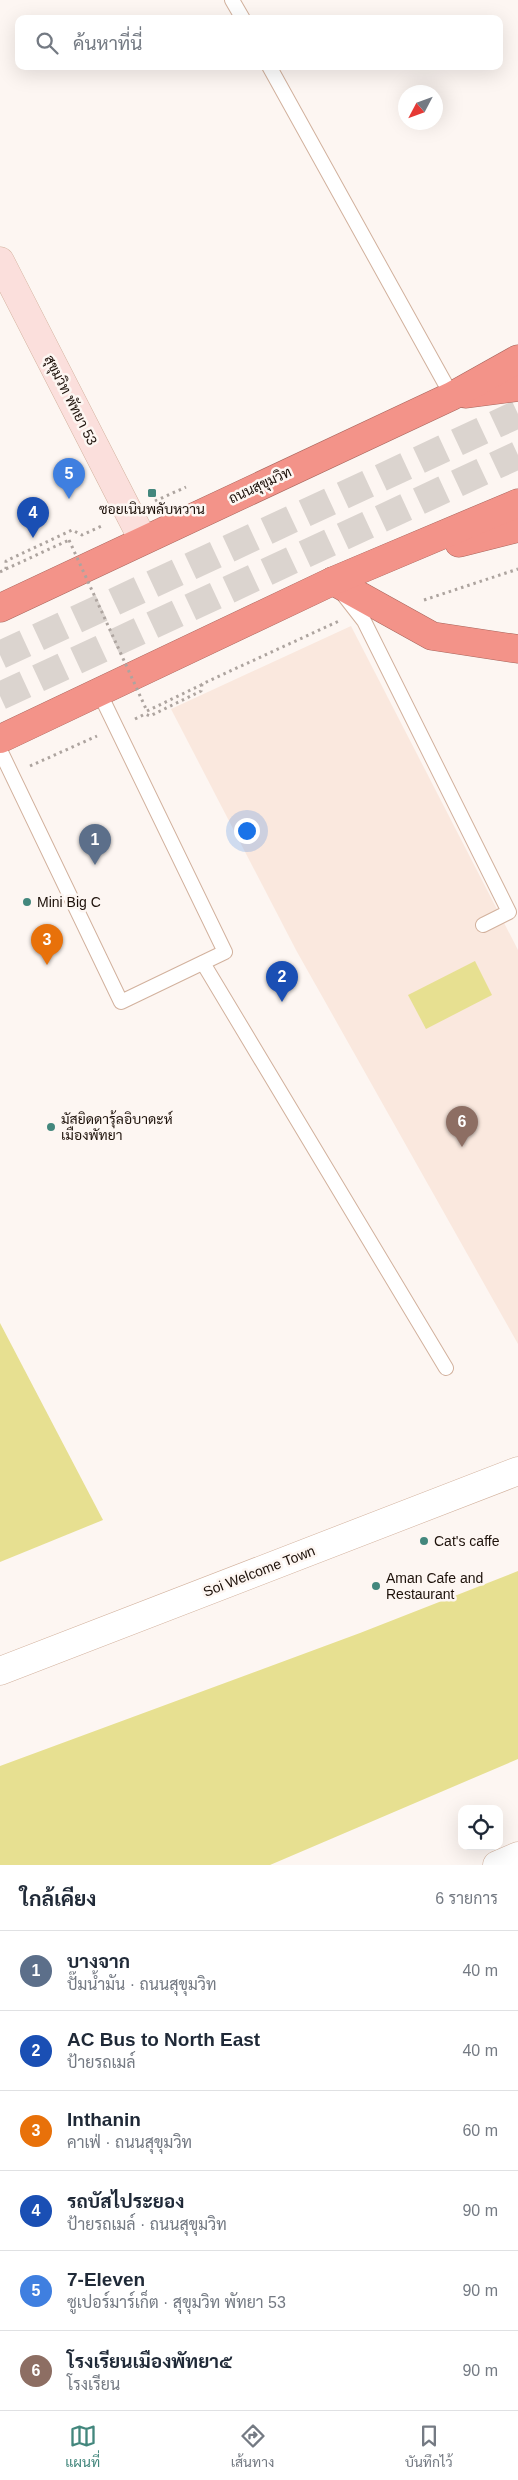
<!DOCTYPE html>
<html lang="th">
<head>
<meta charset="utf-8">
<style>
	body { margin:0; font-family:Helvetica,Sarabun,sans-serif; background:#f6f6f7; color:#1f2937 }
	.controls { position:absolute; right:15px; bottom:15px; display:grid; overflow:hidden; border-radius:10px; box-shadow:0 5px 20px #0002 }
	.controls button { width:45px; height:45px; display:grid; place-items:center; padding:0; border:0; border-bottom:1px solid #e0e1e3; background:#fff; color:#1f2937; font:25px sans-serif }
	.compass { position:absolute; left:398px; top:85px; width:45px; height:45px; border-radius:50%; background:#fff; box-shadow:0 5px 20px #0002; rotate:229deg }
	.you { position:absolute; left:246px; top:830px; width:18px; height:18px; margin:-12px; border:4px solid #fff; border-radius:50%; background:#1a73e8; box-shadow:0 0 0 8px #1a73e833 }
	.badge { display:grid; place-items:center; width:32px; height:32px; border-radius:50%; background:#43877d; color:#fff; font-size:16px; font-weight:700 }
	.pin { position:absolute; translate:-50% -41px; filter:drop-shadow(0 1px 2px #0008) }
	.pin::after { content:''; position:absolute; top:26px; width:18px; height:15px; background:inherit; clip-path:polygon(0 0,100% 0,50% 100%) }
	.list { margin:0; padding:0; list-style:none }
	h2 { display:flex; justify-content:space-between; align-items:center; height:65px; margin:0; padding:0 20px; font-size:21px }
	h2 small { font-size:16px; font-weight:400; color:#747a83 }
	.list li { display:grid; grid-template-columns:32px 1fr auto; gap:15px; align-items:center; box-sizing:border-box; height:80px; padding:0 20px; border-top:1px solid #e0e1e3 }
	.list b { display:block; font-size:19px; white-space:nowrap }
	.list p { margin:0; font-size:16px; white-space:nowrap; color:#747a83 }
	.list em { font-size:16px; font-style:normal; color:#747a83 }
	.icon { flex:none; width:28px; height:28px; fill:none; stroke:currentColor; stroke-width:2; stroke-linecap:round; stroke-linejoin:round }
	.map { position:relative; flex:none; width:518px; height:1865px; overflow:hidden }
	.search { position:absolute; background:#fff; box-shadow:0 5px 20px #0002; left:15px; right:15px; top:15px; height:55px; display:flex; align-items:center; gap:12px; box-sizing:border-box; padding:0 18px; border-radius:10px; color:#747a83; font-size:19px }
	.sheet { height:545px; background:#fff }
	nav { display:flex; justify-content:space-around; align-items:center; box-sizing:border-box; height:70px; border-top:1px solid #e0e1e3; background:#fff; font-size:14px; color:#747a83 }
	nav a { display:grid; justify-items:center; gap:2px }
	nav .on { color:#43877d }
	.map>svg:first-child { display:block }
	.built { fill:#fae8de }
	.green { fill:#e7e091 }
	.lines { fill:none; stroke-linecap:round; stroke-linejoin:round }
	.highway-tunnel { stroke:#dbd4cf; stroke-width:28; stroke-dasharray:28 14; stroke-linecap:butt }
	.lane-casing { stroke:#d2b19d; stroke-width:16 }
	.street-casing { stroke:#d2b19d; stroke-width:29 }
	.secondary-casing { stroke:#d2b19d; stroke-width:29 }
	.highway-casing { stroke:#a8665d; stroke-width:29 }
	.path { stroke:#ada49f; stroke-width:3; stroke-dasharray:2.5 4; stroke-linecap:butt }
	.lane { stroke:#fff; stroke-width:14 }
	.street { stroke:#fff; stroke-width:28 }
	.secondary { stroke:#fbdfdc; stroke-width:28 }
	.highway { stroke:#f39389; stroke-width:28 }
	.path-bridge { stroke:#ada49f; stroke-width:3; stroke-dasharray:2.5 4; stroke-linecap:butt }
	.poi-dot { fill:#43877d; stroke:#fdf6f2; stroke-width:2 }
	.labels { text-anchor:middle; stroke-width:5; stroke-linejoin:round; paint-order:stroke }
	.street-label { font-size:14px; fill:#1d110a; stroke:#fdf6f2 }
	.poi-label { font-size:14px; fill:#1d110a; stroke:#fdf6f2; text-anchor:start }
</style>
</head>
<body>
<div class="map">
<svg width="518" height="1865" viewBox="0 0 518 1865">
	<rect width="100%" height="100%" fill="#fdf6f2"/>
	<path class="built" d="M351 626 518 950V1344L296 950 171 709Z"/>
	<g class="green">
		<path d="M475 961 492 995 426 1029 408 995Z"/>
		<path d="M0 1323 103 1520 0 1562Z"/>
		<path d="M518 1571V1759L270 1865H0V1766L360 1633Z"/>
	</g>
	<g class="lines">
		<g class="highway-tunnel">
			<path d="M0 655 518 414"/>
			<path d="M0 696 518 455"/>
		</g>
		<defs>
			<g id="lane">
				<path d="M232 0 243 19"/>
				<path d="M269 66 452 396"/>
				<path d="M343 594 364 621 509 912 483 925"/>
				<path d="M0 750 121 1002 225 952 99 692"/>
				<path d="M203 963 446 1368"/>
			</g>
			<g id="street">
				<path d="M0 1671 518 1471"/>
				<path d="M497 1865 518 1856"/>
			</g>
			<path id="secondary" d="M0 261 143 540"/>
			<g id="highway">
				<path d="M466 394 518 387"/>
				<path d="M459 543 518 528"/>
				<path d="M333 581 432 636 518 649"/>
				<path d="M0 608 452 396 518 359"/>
				<path d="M0 739 333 581 518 503"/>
			</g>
		</defs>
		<use href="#lane" class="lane-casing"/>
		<use href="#street" class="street-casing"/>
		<use href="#secondary" class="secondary-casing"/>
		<use href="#highway" class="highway-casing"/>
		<g class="path">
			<path d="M155 501 186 487"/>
			<path d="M6 569 69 540"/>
			<path d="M0 572 6 569V561L72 530 82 535 104 525"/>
			<path d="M424 600 518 569"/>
			<path d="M147 711 201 685"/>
			<path d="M135 719 145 714 150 716 201 691 202 684 339 621"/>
			<path d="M30 766 97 736"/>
		</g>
		<use href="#lane" class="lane"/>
		<use href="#street" class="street"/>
		<use href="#secondary" class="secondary"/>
		<use href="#highway" class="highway"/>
		<path class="path-bridge" d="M69 540 147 711"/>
	</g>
	<g class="poi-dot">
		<rect x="147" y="488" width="10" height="10" rx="2.5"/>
		<circle cx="27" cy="902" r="5"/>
		<circle cx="51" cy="1127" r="5"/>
		<circle cx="424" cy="1541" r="5"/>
		<circle cx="376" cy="1586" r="5"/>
	</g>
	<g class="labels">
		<g class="street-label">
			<text transform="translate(71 400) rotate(63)" y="5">สุขุมวิท พัทยา 53</text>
			<text transform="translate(260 485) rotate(-25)" y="5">ถนนสุขุมวิท</text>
			<text transform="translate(259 1571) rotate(-21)" y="5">Soi Welcome Town</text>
		</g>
		<g class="poi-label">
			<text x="152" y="514" text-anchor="middle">ซอยเนินพลับหวาน</text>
			<text x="37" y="907">Mini Big C</text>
			<text x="61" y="1124">มัสยิดดารุ้ลอิบาดะห์<tspan x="61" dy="16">เมืองพัทยา</tspan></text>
			<text x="434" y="1546">Cat's caffe</text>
			<text x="386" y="1583">Aman Cafe and<tspan x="386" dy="16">Restaurant</tspan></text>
		</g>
	</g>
</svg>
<div class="controls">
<button><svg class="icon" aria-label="locate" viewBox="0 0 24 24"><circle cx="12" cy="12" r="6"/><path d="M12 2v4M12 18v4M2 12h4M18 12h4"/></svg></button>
</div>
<svg class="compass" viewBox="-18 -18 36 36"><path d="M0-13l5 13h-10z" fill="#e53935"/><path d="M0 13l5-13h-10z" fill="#747a83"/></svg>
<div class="you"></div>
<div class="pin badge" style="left:95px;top:865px;background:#5c6f8a">1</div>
<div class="pin badge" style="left:282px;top:1002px;background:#1a4fb4">2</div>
<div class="pin badge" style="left:47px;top:965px;background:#e8710a">3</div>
<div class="pin badge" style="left:33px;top:538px;background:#1a4fb4">4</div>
<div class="pin badge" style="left:69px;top:499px;background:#3f7fe0">5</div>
<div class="pin badge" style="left:462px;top:1147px;background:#8d6e63">6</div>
<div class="search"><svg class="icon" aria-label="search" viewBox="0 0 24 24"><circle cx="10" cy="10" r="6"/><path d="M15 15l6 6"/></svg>ค้นหาที่นี่</div>
</div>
<section class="sheet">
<h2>ใกล้เคียง<small>6 รายการ</small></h2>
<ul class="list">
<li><span class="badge" style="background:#5c6f8a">1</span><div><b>บางจาก</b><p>ปั๊มน้ำมัน · ถนนสุขุมวิท</p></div><em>40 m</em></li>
<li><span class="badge" style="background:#1a4fb4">2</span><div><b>AC Bus to North East</b><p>ป้ายรถเมล์</p></div><em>40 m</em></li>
<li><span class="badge" style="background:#e8710a">3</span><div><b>Inthanin</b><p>คาเฟ่ · ถนนสุขุมวิท</p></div><em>60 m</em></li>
<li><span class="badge" style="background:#1a4fb4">4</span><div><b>รถบัสไประยอง</b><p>ป้ายรถเมล์ · ถนนสุขุมวิท</p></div><em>90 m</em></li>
<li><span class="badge" style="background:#3f7fe0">5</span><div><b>7-Eleven</b><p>ซูเปอร์มาร์เก็ต · สุขุมวิท พัทยา 53</p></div><em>90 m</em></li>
<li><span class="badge" style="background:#8d6e63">6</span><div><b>โรงเรียนเมืองพัทยา๕</b><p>โรงเรียน</p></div><em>90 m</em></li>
</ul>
</section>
<nav>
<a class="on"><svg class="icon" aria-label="map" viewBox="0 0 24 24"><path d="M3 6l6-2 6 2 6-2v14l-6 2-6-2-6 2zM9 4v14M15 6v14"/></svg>แผนที่</a>
<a><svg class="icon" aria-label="directions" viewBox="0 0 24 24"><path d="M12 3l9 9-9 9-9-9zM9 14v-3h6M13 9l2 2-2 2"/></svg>เส้นทาง</a>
<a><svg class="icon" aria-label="saved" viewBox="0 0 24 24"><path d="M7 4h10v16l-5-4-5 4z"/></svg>บันทึกไว้</a>
</nav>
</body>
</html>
